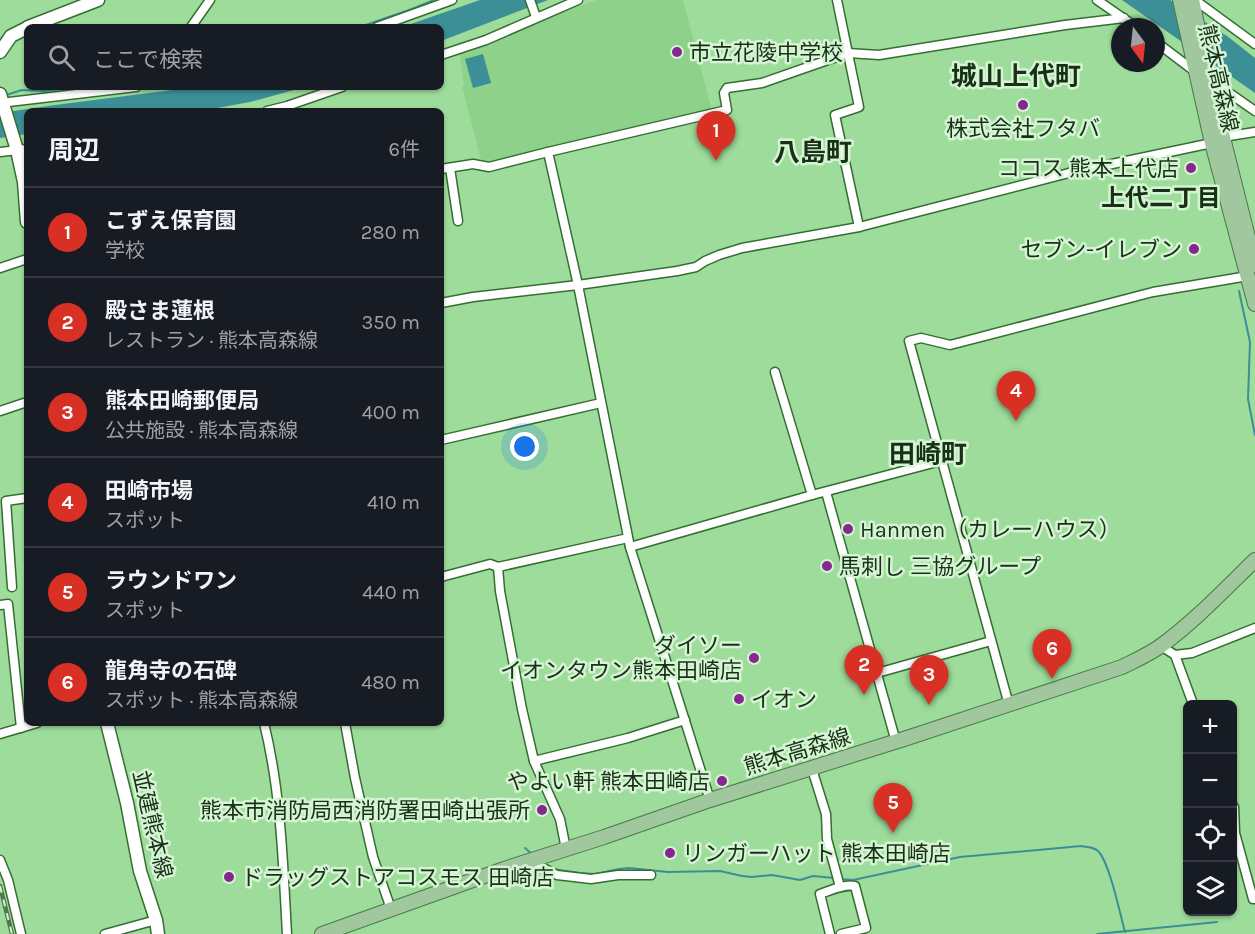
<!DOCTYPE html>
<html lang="ja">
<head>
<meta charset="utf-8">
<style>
	body { margin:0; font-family:Karla,"Noto Sans JP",sans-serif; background:#242831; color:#f1f3f6 }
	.controls { position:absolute; right:18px; bottom:18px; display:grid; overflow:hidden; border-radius:9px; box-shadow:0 2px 4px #0004 }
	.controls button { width:54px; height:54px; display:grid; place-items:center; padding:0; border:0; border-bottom:2px solid #363941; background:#171b24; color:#f1f3f6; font:30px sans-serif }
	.compass { position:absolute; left:1111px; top:18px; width:54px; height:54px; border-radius:50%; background:#171b24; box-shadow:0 2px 4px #0004; rotate:165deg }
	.you { position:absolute; left:525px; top:447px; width:21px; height:21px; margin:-15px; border:4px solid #fff; border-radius:50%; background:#1a73e8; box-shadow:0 0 0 9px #1a73e833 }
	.badge { display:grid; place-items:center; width:39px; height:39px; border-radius:50%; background:#d93025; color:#fff; font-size:20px; font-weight:700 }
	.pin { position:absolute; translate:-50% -50px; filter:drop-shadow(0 2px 3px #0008) }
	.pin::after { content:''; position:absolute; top:32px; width:21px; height:18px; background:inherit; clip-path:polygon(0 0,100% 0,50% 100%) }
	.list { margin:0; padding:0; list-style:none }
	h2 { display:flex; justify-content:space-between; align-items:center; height:78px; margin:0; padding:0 24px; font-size:26px }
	h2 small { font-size:20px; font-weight:400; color:#9ea1a6 }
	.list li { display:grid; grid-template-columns:39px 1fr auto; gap:18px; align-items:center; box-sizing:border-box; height:90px; padding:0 24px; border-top:2px solid #363941 }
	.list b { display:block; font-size:22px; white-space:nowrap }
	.list p { margin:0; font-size:20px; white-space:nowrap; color:#9ea1a6 }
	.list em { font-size:20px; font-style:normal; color:#9ea1a6 }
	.icon { flex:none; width:33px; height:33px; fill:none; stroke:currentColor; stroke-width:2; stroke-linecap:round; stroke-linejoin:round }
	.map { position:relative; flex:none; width:1255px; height:934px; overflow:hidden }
	.search { position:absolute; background:#171b24; box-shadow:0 2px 4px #0004; left:24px; top:24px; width:420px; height:66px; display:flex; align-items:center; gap:15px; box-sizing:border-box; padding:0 21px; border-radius:9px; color:#9ea1a6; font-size:22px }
	.panel { position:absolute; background:#171b24; box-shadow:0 2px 4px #0004; left:24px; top:108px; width:420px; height:618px; border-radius:9px }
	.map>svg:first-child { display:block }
	.built { fill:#8ed18a }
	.water { fill:#3c8f96 }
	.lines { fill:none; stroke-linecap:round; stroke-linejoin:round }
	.stream { stroke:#3c8f96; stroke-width:2 }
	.minor-casing { stroke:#346e32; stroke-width:11 }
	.secondary-casing { stroke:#346e32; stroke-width:15 }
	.primary-casing { stroke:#477945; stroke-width:16 }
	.minor { stroke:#fff; stroke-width:8 }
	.secondary { stroke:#fff; stroke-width:12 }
	.primary { stroke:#a0c79e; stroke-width:14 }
	.rail-casing { stroke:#50794e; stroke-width:4.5 }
	.rail { stroke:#d5f4d3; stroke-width:2; stroke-dasharray:7; stroke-linecap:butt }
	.poi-dot { fill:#852691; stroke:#d5f4d3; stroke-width:2 }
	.labels { text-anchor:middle; stroke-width:5; stroke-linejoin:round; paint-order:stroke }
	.poi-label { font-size:22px; fill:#173016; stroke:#d5f4d3; text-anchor:start }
	.street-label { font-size:22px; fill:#173016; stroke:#d5f4d3 }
	.neighbourhood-label { font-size:24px; font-weight:bold; fill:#173016; stroke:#d5f4d3 }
	.quarter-label { font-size:26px; font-weight:bold; fill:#173016; stroke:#d5f4d3 }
</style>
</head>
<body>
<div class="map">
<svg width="1255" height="934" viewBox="0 0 1255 934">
	<rect width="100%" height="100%" fill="#9edc9b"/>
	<path class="built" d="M597 0H683L712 111 644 124 482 164 462 86 464 85 460 55 508 36 538 21Z"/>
	<g class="water">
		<path d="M480 0H548L441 41V27H402Z"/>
		<path d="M1122 0H1170L1227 36 1255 58V93Z"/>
		<path d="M483 54 491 83 473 88 465 59Z"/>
		<path d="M196 87H305L250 102 201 111H27V134L0 138V113L55 105Z"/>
	</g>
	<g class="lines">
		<g class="stream">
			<path d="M186 27 191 20"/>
			<path d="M360 27 412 9 434 0"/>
			<path d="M6 95 22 90 44 91 78 87"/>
			<path d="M1239 291 1250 342 1248 399 1255 435"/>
			<path d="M525 848 533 855"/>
			<path d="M552 869 580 873 595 874 619 869 629 868 668 872 720 871 742 876 752 877 772 875 800 880 813 876 834 878"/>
			<path d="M839 879 853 880 960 857 1081 846C1088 847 1095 847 1099 852 1110 865 1120 914 1125 932"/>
			<path d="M1097 934 1217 922"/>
		</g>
		<defs>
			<g id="minor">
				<path d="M530 0 536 17"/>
				<path d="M837 0 859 107 835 115 859 227"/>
				<path d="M1097 0 1136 27"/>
				<path d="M1195 0 1255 44"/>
				<path d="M191 27 210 0"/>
				<path d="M377 27 452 0"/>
				<path d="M1156 42 1197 73"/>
				<path d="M441 55 486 40 578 0"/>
				<path d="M1207 81 1225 90 1255 111"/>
				<path d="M0 103 136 87"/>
				<path d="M267 111 287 106 342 87"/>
				<path d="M0 152 27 149"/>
				<path d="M548 152 578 285 630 547 710 800"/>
				<path d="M450 168 458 221"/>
				<path d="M441 169 473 164 489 167 548 152 727 110 724 93 727 88 762 83 848 53 879 55 1065 25 1124 18"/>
				<path d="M0 268 27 259"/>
				<path d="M441 303 473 297 578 285 677 271 696 267 705 261 719 255 742 248 859 227 1069 173 1212 143 1223 137 1255 132"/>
				<path d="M775 372 812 495"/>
				<path d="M0 411 27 402"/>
				<path d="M441 440 601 403"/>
				<path d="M826 492 896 742"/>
				<path d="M630 547 812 495 941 461"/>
				<path d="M498 567 500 591 522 709 534 761 560 819 566 849"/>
				<path d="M441 577 490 564 498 567 628 538"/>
				<path d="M12 587 6 501 27 498"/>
				<path d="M0 605 8 604 21 728"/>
				<path d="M1161 646 1175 655 1193 704"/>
				<path d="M1175 655 1192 653 1255 628"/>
				<path d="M877 673 991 641"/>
				<path d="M1009 705 909 341 921 338 950 345 1153 292 1248 276 1250 274"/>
				<path d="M264 723C281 792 283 863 287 934"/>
				<path d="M345 723 355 778 373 857 391 909"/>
				<path d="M0 734 37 723"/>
				<path d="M534 761 628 738 685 720"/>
				<path d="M812 769 826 814 827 839 840 887"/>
				<path d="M1232 804 1234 807 1235 833 1253 899H1255"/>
				<path d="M0 860 8 880 21 934"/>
				<path d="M533 860 541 867 557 875 591 879 618 875H651"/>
				<path d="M105 934 156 920"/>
				<path d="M830 934 820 894C831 890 844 884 855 886L866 928 841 934"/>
			</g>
			<g id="secondary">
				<path d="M28 27 98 0"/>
				<path d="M0 52 11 36 27 28"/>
				<path d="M0 94 17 150 24 182 27 222"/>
				<path d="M107 723 127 803 140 871 156 920 158 934"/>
			</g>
			<g id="primary">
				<path d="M1180 0 1212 143 1255 304"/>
				<path d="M1192 0 1209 82 1255 265"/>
				<path d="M322 934 504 869 604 837 710 800 907 738 1122 667C1136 660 1150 654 1162 645 1196 620 1225 589 1255 560"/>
			</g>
		</defs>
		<use href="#minor" class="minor-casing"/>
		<use href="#secondary" class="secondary-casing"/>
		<use href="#primary" class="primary-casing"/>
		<use href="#minor" class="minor"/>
		<use href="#secondary" class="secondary"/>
		<use href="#primary" class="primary"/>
		<defs>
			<path id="rail" d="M0 886 12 934"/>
		</defs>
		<use href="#rail" class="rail-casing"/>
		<use href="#rail" class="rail"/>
	</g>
	<g class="poi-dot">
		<circle cx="677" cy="52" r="6"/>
		<circle cx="1023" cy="105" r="6"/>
		<circle cx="1191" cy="168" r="6"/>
		<circle cx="1194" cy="249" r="6"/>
		<circle cx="848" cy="529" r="6"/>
		<circle cx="827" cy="566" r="6"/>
		<circle cx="754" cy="658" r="6"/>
		<circle cx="739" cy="699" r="6"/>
		<circle cx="722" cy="781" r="6"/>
		<circle cx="542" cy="810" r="6"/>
		<circle cx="670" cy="853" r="6"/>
		<circle cx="229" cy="877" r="6"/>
	</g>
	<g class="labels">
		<g class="poi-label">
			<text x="689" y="60">市立花陵中学校</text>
			<text x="1023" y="136" text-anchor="middle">株式会社フタバ</text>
			<text x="1179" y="176" text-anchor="end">ココス 熊本上代店</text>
			<text x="1182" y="257" text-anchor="end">セブン-イレブン</text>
			<text x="860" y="537">Hanmen（カレーハウス）</text>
			<text x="839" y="574">馬刺し 三協グループ</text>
			<text x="742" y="653" text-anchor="end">ダイソー<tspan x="742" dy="25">イオンタウン熊本田崎店</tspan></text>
			<text x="751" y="707">イオン</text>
			<text x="710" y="789" text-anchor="end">やよい軒 熊本田崎店</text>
			<text x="530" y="818" text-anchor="end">熊本市消防局西消防署田崎出張所</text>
			<text x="682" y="861">リンガーハット 熊本田崎店</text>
			<text x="241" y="885">ドラッグストアコスモス 田崎店</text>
		</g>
		<g class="street-label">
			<text transform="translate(1219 78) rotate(77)" y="8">熊本高森線</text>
			<text transform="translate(797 751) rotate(-17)" y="8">熊本高森線</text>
			<text transform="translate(153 824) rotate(77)" y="8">並建熊本線</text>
		</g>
		<g class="neighbourhood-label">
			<text x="1161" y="206">上代二丁目</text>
		</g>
		<g class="quarter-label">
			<text x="1016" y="85">城山上代町</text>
			<text x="813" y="161">八島町</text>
			<text x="928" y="463">田崎町</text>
		</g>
	</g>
</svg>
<div class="controls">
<button>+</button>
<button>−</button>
<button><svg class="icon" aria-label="locate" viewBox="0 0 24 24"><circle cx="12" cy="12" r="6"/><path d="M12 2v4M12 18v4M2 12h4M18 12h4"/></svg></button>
<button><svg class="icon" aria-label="layers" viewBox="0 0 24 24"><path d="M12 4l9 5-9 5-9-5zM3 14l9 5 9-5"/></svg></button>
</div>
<svg class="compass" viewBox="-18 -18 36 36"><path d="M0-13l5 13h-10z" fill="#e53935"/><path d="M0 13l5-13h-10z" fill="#9ea1a6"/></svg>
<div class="you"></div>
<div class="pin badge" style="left:716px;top:161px">1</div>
<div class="pin badge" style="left:864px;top:695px">2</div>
<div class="pin badge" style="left:929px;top:705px">3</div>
<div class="pin badge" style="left:1016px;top:421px">4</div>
<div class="pin badge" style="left:893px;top:833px">5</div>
<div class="pin badge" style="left:1052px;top:679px">6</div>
<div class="search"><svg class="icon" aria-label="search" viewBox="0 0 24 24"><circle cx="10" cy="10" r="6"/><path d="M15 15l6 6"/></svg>ここで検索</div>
<section class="panel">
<h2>周辺<small>6件</small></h2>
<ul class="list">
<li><span class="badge">1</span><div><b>こずえ保育園</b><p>学校</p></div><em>280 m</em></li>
<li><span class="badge">2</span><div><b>殿さま蓮根</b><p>レストラン · 熊本高森線</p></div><em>350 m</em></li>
<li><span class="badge">3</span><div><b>熊本田崎郵便局</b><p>公共施設 · 熊本高森線</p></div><em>400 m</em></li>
<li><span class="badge">4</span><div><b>田崎市場</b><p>スポット</p></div><em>410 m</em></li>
<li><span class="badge">5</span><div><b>ラウンドワン</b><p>スポット</p></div><em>440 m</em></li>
<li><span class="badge">6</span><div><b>龍角寺の石碑</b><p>スポット · 熊本高森線</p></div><em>480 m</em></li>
</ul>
</section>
</div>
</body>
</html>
